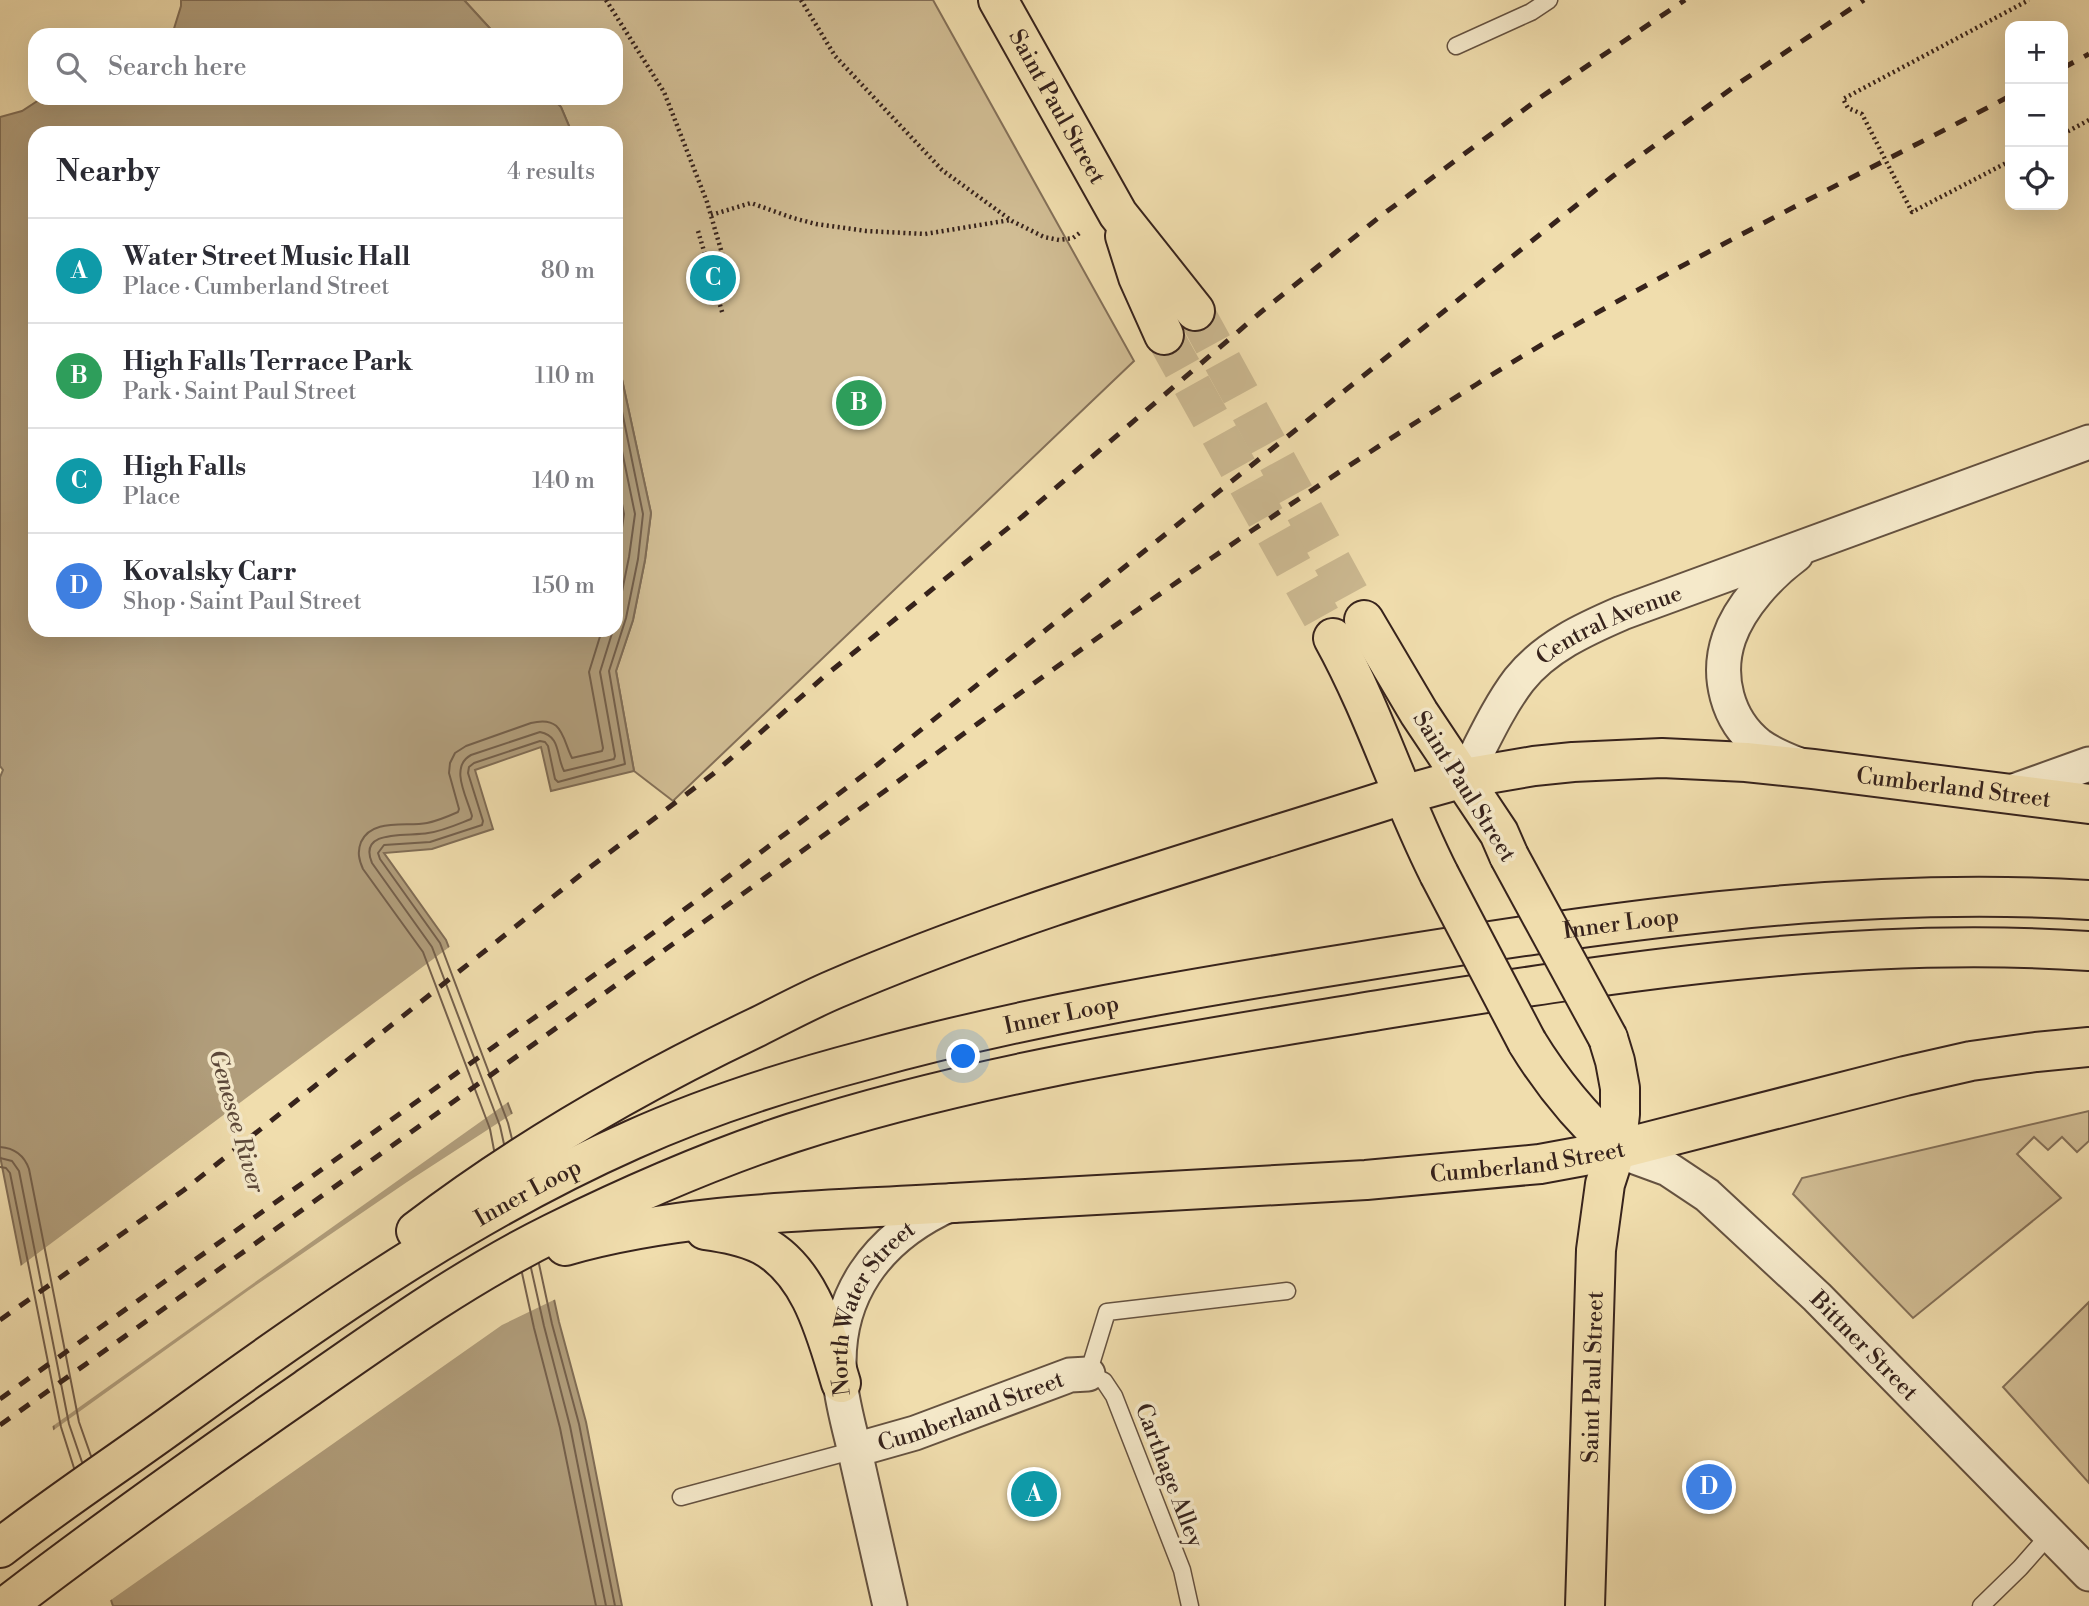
<!DOCTYPE html>
<html lang="en">
<head>
<meta charset="utf-8">
<style>
	body { margin:0; font-family:"Libre Bodoni",serif; background:#f2f2f3; color:#2b2b33 }
	.controls { position:absolute; right:21px; top:21px; display:grid; overflow:hidden; border-radius:14px; box-shadow:0 7px 28px #0002 }
	.controls button { width:63px; height:63px; display:grid; place-items:center; padding:0; border:0; border-bottom:2px solid #e1e1e2; background:#fff; color:#2b2b33; font:35px sans-serif }
	.you { position:absolute; left:964px; top:1057px; width:24px; height:24px; margin:-18px; border:5px solid #fff; border-radius:50%; background:#1a73e8; box-shadow:0 0 0 10px #1a73e833 }
	.badge { display:grid; place-items:center; width:46px; height:46px; border-radius:50%; background:#8f2418; color:#fff; font-size:23px; font-weight:700 }
	.pin { position:absolute; translate:-50% -50%; border:4px solid #fff; box-shadow:0 2px 7px #0006 }
	.list { margin:0; padding:0; list-style:none }
	h2 { display:flex; justify-content:space-between; align-items:center; height:91px; margin:0; padding:0 28px; font-size:30px }
	h2 small { font-size:23px; font-weight:400; color:#7c7c81 }
	.list li { display:grid; grid-template-columns:46px 1fr auto; gap:21px; align-items:center; box-sizing:border-box; height:105px; padding:0 28px; border-top:2px solid #e1e1e2 }
	.list b { display:block; font-size:26px; white-space:nowrap }
	.list p { margin:0; font-size:23px; white-space:nowrap; color:#7c7c81 }
	.list em { font-size:23px; font-style:normal; color:#7c7c81 }
	.icon { flex:none; width:38px; height:38px; fill:none; stroke:currentColor; stroke-width:2; stroke-linecap:round; stroke-linejoin:round }
	.map { position:relative; flex:none; width:2089px; height:1606px; overflow:hidden }
	.search { position:absolute; background:#fff; box-shadow:0 7px 28px #0002; left:28px; top:28px; width:595px; height:77px; display:flex; align-items:center; gap:18px; box-sizing:border-box; padding:0 24px; border-radius:21px; color:#7c7c81; font-size:26px }
	.panel { position:absolute; background:#fff; box-shadow:0 7px 28px #0002; left:28px; top:126px; width:595px; height:511px; border-radius:21px }
	.map>svg:first-child { display:block }
	.green { fill:#d1bd94; stroke:#847058; stroke-width:2 }
	.water { fill:#b19e7c; stroke:#806d56; stroke-width:2 }
	.pier { fill:#f0ddad }
	.lines { fill:none; stroke-linecap:round; stroke-linejoin:round }
	.shore { stroke:#74604c; stroke-width:2 }
	.primary-tunnel { stroke:#cbb890; stroke-width:38; stroke-dasharray:38 19; stroke-linecap:butt }
	.lane-casing { stroke:#655240; stroke-width:19 }
	.street-casing { stroke:#655240; stroke-width:37 }
	.primary-casing { stroke:#37231c; stroke-width:42 }
	.highway-casing { stroke:#37231c; stroke-width:42 }
	.path { stroke:#37231c; stroke-width:4.5; stroke-dasharray:2 3.5; stroke-linecap:butt }
	.lane { stroke:#f5e9ca; stroke-width:16 }
	.street { stroke:#f5e9ca; stroke-width:33 }
	.primary { stroke:#f0ddad; stroke-width:38 }
	.highway { stroke:#f0ddad; stroke-width:38 }
	.rail { stroke:#37231c; stroke-width:5; stroke-dasharray:12 12; stroke-linecap:butt }
	.primary-bridge-casing { stroke:#37231c; stroke-width:42; stroke-linecap:butt }
	.primary-bridge { stroke:#f0ddad; stroke-width:38 }
	.labels { text-anchor:middle; stroke-width:7; stroke-linejoin:round; paint-order:stroke }
	.street-label { font-size:23px; fill:#37231c; stroke:#f5e9ca }
	.water-label { font-size:24px; font-style:italic; fill:#5c4839; stroke:#f5e9ca }
</style>
</head>
<body>
<div class="map">
<svg width="2089" height="1606" viewBox="0 0 2089 1606">
	<rect width="100%" height="100%" fill="#f0ddad"/>
	<filter id="stains"><feTurbulence type="fractalNoise" baseFrequency=".00286" numOctaves="4"/><feColorMatrix values="0 0 0 0 .2 0 0 0 0 .09 0 0 0 0 .02 0 0 0 .5 -.17"/></filter>
	<radialGradient id="worn" r=".72"><stop offset=".6" stop-color="#630" stop-opacity="0"/><stop offset="1" stop-color="#630" stop-opacity=".3"/></radialGradient>
	<g class="green">
		<path d="M464 0H933L1134 361 673 801 634 771 616 671 633 620 645 560 651 513 618 361 616 329V133H572L561 107 552 98H616V35H496Z"/>
		<path d="M2089 1111V1141L2077 1152 2062 1137 2048 1150 2034 1137 2017 1154 2061 1198 1913 1318 1793 1194 1802 1178Z"/>
		<path d="M2089 1302V1483L2003 1387Z"/>
	</g>
	<g class="water">
		<path d="M181 0H464L496 35H172L181 6Z"/>
		<path d="M42 98H552L561 107 572 133H35V630H616V329L618 361 651 513 645 560 633 620 616 671 634 771 551 791 541 747 475 770 493 829 432 849 384 853 446 940 515 1122 559 1322 586 1422 622 1606H113L54 1429 0 1156V777L3 770 0 766V117L22 111Z"/>
	</g>
	<g class="pier">
		<path d="M452 945 511 1100 50 1428 18 1268Z"/>
		<path d="M515 1112 558 1298 502 1325 108 1602 106 1597 0 1585V1475L69 1484 51 1432 249 1290 407 1182Z"/>
	</g>
	<g class="lines">
		<g class="shore">
			<path d="M616 422 635 514 629 557 616 621"/>
			<path d="M616 473 624 514 616 569"/>
			<path d="M512 1139 508 1123 440 943 380 859 378 853 384 845 430 842 482 825 483 821 468 773 469 767 474 763 540 741 545 742 548 746 555 779 558 782 625 764 609 671 626 618 638 559 643 514 616 382"/>
			<path d="M504 1144 500 1126 432 947 372 863C357 828 410 837 428 833 443 831 458 824 471 819L472 816C467 797 449 767 471 755L540 732C561 736 556 756 564 771L614 759 615 756 600 672 613 630"/>
			<path d="M0 1147C15 1148 24 1155 29 1169L79 1422 91 1456"/>
			<path d="M494 1150 490 1129 423 952 363 869C359 860 357 852 361 842 372 818 406 827 427 823 437 821 449 816 458 812L459 809 449 773 450 763 455 753 466 746 531 723C563 715 562 738 572 758L602 751 603 748 589 672 602 630"/>
			<path d="M0 1158 12 1161 19 1171 69 1424 82 1462"/>
			<path d="M0 1167 6 1168 10 1173 61 1427 74 1468"/>
			<path d="M539 1264 552 1324 579 1424 615 1606"/>
			<path d="M531 1268 544 1326 570 1426 606 1606"/>
			<path d="M522 1273 534 1328 560 1428 596 1606"/>
		</g>
		<g class="primary-tunnel">
			<path d="M1195 311 1364 620"/>
			<path d="M1164 335 1333 638"/>
		</g>
		<defs>
			<g id="lane">
				<path d="M1456 46 1531 12 1549 0"/>
				<path d="M681 1497 855 1450"/>
				<path d="M1190 1606 1182 1570 1114 1396 1104 1381 1088 1374 1107 1312 1287 1291"/>
				<path d="M1981 1606 2020 1568 2050 1534"/>
			</g>
			<g id="street">
				<path d="M1796 555C1769 575 1740 606 1729 638 1716 676 1727 720 1759 745 1770 753 1784 759 1797 764"/>
				<path id="s1" d="M1464 778C1481 746 1497 709 1519 680 1545 647 1585 629 1622 613L2089 442"/>
				<path d="M2008 793 2089 764"/>
				<path id="s2" d="M1616 1150 1668 1169 1707 1195 1817 1297 2089 1574"/>
				<path id="s3" d="M855 1450 915 1433 1070 1375 1088 1374"/>
				<path id="s4" d="M890 1606C879 1559 869 1512 858 1465 852 1437 843 1409 840 1381 832 1297 877 1237 951 1204"/>
			</g>
			<g id="primary">
				<path id="s5" d="M998 0 1118 214 1195 311"/>
				<path d="M1125 236 1138 277 1164 335"/>
				<path d="M1364 620 1419 713 1499 833 1509 856"/>
				<path d="M1333 638C1375 714 1400 797 1439 874"/>
				<path id="s6" d="M1403 795 1464 778 1534 766 1573 762 1662 758 1746 762 1813 769 2089 804"/>
				<path d="M1527 1042C1552 1083 1580 1117 1616 1150"/>
				<path id="s7" d="M953 1203 1366 1180 1540 1164 1616 1150 1905 1076 1971 1061 2036 1052 2089 1047"/>
				<path id="s8" d="M1585 1606 1596 1250 1605 1184 1616 1150 1620 1114V1088L1615 1061 1608 1038"/>
			</g>
			<g id="highway">
				<path d="M705 1230C725 1233 744 1236 762 1245 811 1271 826 1334 841 1383"/>
				<path d="M416 1231C521 1151 637 1084 757 1027 783 1014 809 1000 835 989 1019 910 1213 856 1403 795"/>
				<path d="M565 1246C687 1211 826 1211 953 1203"/>
				<path id="s9" d="M0 1548C59 1502 122 1461 182 1417 325 1313 470 1212 632 1140 707 1106 786 1081 866 1060 1025 1016 1188 989 1351 963 1595 924 1841 885 2089 900"/>
				<path d="M6 1606C104 1531 205 1459 306 1389 386 1333 466 1276 553 1233 630 1195 710 1160 792 1133 984 1071 1186 1042 1385 1009 1617 972 1853 935 2089 951"/>
			</g>
		</defs>
		<use href="#lane" class="lane-casing"/>
		<use href="#street" class="street-casing"/>
		<use href="#primary" class="primary-casing"/>
		<use href="#highway" class="highway-casing"/>
		<g class="path">
			<path d="M606 0 664 92 707 202 728 274 713 278"/>
			<path d="M801 0 835 56 942 170 1012 221 1044 237 1059 240 1073 238 1081 232"/>
			<path d="M2063 134 2089 120"/>
			<path d="M2010 161 1912 212 1862 114 1848 108 1843 99 2029 0"/>
			<path d="M711 215 751 203 793 218 816 224 866 231 925 234 1010 220"/>
			<path d="M698 231 723 315"/>
		</g>
		<use href="#lane" class="lane"/>
		<use href="#street" class="street"/>
		<use href="#primary" class="primary"/>
		<use href="#highway" class="highway"/>
		<g class="rail">
			<path d="M2063 68 2089 54"/>
			<path d="M0 1320 184 1190 593 865 713 774 826 675 1023 516 1261 312 1382 215 1541 97 1685 0"/>
			<path d="M0 1399 653 933 877 765 1613 176 1739 83 1864 0"/>
			<path d="M0 1425C271 1233 540 1040 809 846 1028 687 1246 527 1477 384 1648 277 1832 189 2010 96"/>
		</g>
		<defs>
			<g id="primary-bridge">
				<path d="M1509 856 1608 1038"/>
				<path d="M1439 874 1527 1042"/>
			</g>
		</defs>
		<use href="#primary-bridge" class="primary-bridge-casing"/>
		<use href="#primary-bridge" class="primary-bridge"/>
	</g>
	<g class="labels">
		<g class="street-label">
			<text dy="8" stroke="none"><textPath href="#s5" startOffset="122">Saint Paul Street</textPath></text>
			<text dy="8" stroke="none"><textPath href="#s1" startOffset="220">Central Avenue</textPath></text>
			<text transform="translate(1465 786) rotate(58)" y="8">Saint Paul Street</text>
			<text dy="8" stroke="none"><textPath href="#s6" startOffset="556">Cumberland Street</textPath></text>
			<text dy="8" stroke="none"><textPath href="#s9" startOffset="1769">Inner Loop</textPath></text>
			<text dy="8" stroke="none"><textPath href="#s9" startOffset="1202">Inner Loop</textPath></text>
			<text dy="8" stroke="none"><textPath href="#s7" startOffset="576">Cumberland Street</textPath></text>
			<text dy="8" stroke="none"><textPath href="#s9" startOffset="637">Inner Loop</textPath></text>
			<text dy="8" stroke="none"><textPath href="#s4" startOffset="313">North Water Street</textPath></text>
			<text dy="8" stroke="none"><textPath href="#s2" startOffset="320">Bittner Street</textPath></text>
			<text dy="8" stroke="none"><textPath href="#s8" startOffset="229">Saint Paul Street</textPath></text>
			<text dy="8" stroke="none"><textPath href="#s3" startOffset="122">Cumberland Street</textPath></text>
			<text transform="translate(1170 1475) rotate(69)" y="8">Carthage Alley</text>
		</g>
		<g class="water-label">
			<text transform="translate(237 1121) rotate(74)" y="8">Genesee River</text>
		</g>
	</g>
	<rect width="100%" height="100%" filter="url(#stains)"/>
	<rect width="100%" height="100%" fill="url(#worn)"/>
</svg>
<div class="controls">
<button>+</button>
<button>−</button>
<button><svg class="icon" aria-label="locate" viewBox="0 0 24 24"><circle cx="12" cy="12" r="6"/><path d="M12 2v4M12 18v4M2 12h4M18 12h4"/></svg></button>
</div>
<div class="you"></div>
<div class="pin badge" style="left:1034px;top:1494px;background:#0f9aa8">A</div>
<div class="pin badge" style="left:859px;top:403px;background:#2e9e5b">B</div>
<div class="pin badge" style="left:713px;top:278px;background:#0f9aa8">C</div>
<div class="pin badge" style="left:1709px;top:1487px;background:#3f7fe0">D</div>
<div class="search"><svg class="icon" aria-label="search" viewBox="0 0 24 24"><circle cx="10" cy="10" r="6"/><path d="M15 15l6 6"/></svg>Search here</div>
<section class="panel">
<h2>Nearby<small>4 results</small></h2>
<ul class="list">
<li><span class="badge" style="background:#0f9aa8">A</span><div><b>Water Street Music Hall</b><p>Place · Cumberland Street</p></div><em>80 m</em></li>
<li><span class="badge" style="background:#2e9e5b">B</span><div><b>High Falls Terrace Park</b><p>Park · Saint Paul Street</p></div><em>110 m</em></li>
<li><span class="badge" style="background:#0f9aa8">C</span><div><b>High Falls</b><p>Place</p></div><em>140 m</em></li>
<li><span class="badge" style="background:#3f7fe0">D</span><div><b>Kovalsky Carr</b><p>Shop · Saint Paul Street</p></div><em>150 m</em></li>
</ul>
</section>
</div>
</body>
</html>
